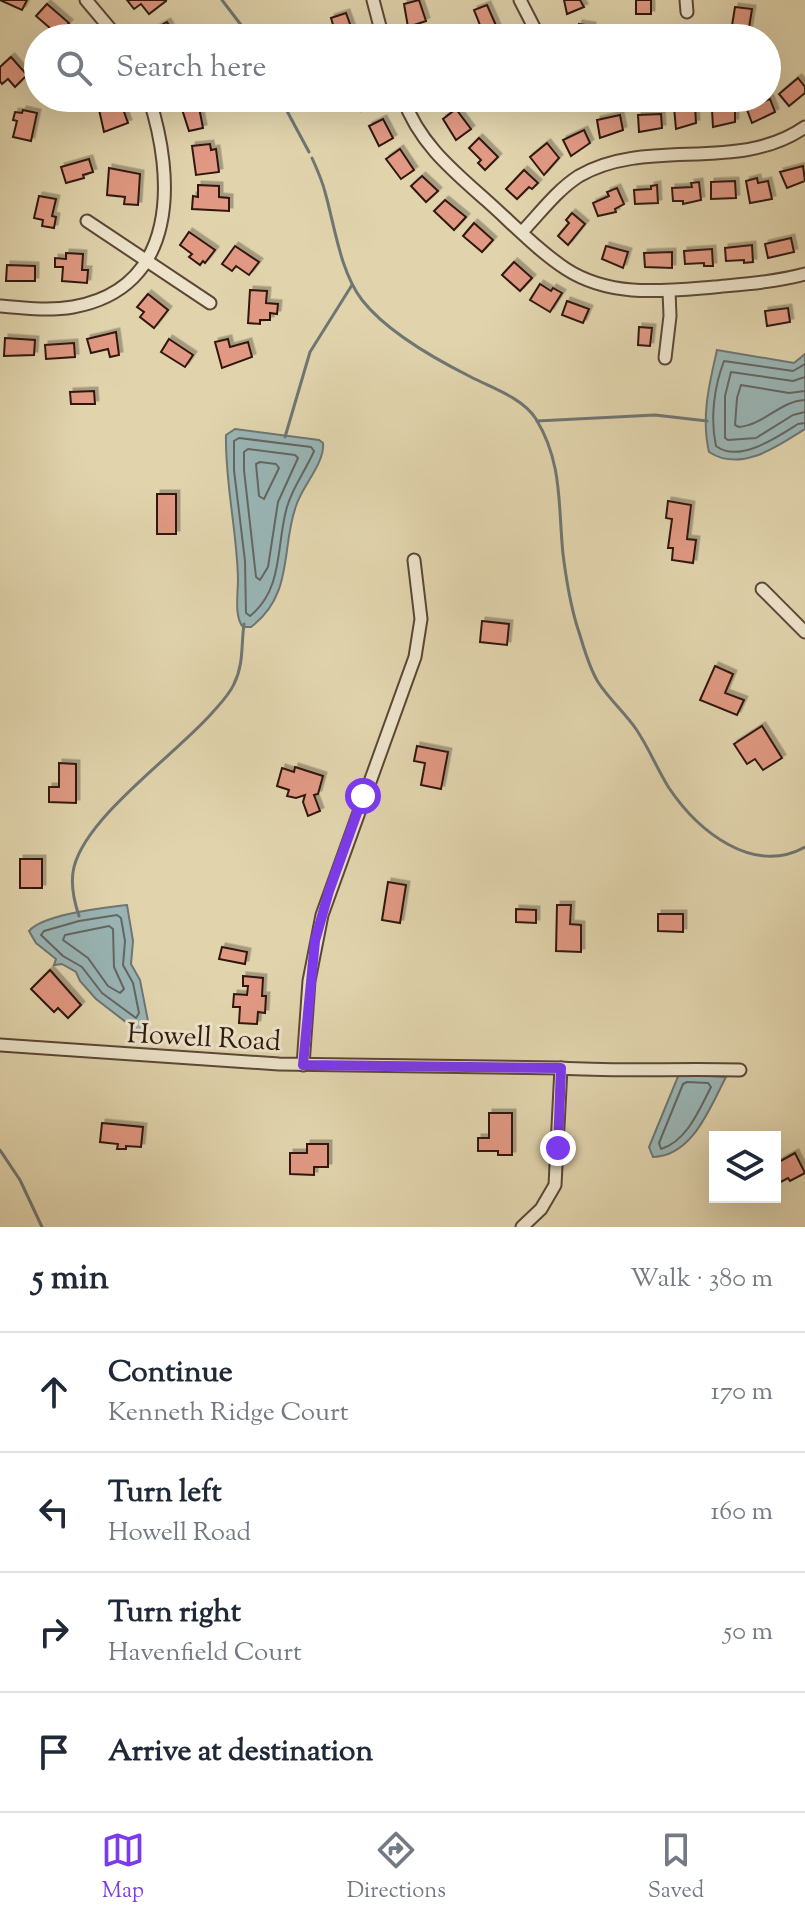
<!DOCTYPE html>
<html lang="en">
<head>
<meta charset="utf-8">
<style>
	body { margin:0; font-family:"Sorts Mill Goudy",serif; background:#f2f2f3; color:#1f2937 }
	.controls { position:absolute; right:24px; bottom:24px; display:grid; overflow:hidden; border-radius:0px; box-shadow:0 8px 32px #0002 }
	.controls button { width:72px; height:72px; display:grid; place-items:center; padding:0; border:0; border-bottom:2px solid #e0e1e3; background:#fff; color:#1f2937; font:40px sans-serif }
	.stop { position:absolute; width:24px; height:24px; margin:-18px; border:6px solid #7c3aed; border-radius:50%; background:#fff }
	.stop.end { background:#7c3aed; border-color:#fff; box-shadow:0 2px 8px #0008 }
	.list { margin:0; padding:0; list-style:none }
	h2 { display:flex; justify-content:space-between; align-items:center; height:104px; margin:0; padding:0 32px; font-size:34px }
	h2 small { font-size:26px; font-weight:400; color:#747a83 }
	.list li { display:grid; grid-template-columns:52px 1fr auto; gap:24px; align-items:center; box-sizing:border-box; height:120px; padding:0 32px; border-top:2px solid #e0e1e3 }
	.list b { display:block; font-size:30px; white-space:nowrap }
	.list p { margin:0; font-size:26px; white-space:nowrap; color:#747a83 }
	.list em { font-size:26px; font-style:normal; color:#747a83 }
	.icon { flex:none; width:44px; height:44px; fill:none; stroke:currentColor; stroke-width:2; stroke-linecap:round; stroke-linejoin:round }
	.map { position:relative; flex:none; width:805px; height:1227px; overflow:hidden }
	.search { position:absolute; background:#fff; box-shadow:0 8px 32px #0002; left:24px; right:24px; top:24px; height:88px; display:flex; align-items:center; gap:20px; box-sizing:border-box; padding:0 28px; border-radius:44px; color:#747a83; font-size:30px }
	.sheet { height:584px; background:#fff }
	nav { display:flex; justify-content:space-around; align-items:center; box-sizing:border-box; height:112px; border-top:2px solid #e0e1e3; background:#fff; font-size:22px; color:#747a83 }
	nav a { display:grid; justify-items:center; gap:4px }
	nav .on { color:#7c3aed }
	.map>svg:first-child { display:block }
	.water { fill:#99b5b5; stroke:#6f7673; stroke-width:2 }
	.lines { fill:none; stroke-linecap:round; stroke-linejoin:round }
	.shore { stroke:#646662; stroke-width:2 }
	.stream { stroke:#6f7673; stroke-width:3 }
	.building { fill:#e19983; stroke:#30180f; stroke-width:2; filter:url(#shadow) }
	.minor-casing { stroke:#5c4736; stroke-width:15 }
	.minor { stroke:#ece3ca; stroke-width:11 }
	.route { stroke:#7c3aed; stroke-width:10 }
	.labels { text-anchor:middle; stroke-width:6; stroke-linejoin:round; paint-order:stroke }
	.street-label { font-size:28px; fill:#30180f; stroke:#ece3ca }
</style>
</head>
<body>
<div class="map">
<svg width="805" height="1227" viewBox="0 0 805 1227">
	<defs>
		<filter id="shadow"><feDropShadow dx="3.5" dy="-3.5" stdDeviation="0" flood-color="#0004"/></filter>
	</defs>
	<rect width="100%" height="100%" fill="#e1d4ad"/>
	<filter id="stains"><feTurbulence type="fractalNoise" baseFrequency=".0025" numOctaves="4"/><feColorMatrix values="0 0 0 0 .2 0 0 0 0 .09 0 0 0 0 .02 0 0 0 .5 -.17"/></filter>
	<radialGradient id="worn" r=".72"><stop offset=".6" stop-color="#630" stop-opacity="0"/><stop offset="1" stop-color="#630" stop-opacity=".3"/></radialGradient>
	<g class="water">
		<path d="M717 350 794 363 805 354V429C778 446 741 473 709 452 701 417 709 385 717 350Z"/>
		<path d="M235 429 319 440 323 443C325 463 302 486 296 506 281 547 294 595 251 627H243C234 617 238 593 238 579 237 530 225 484 226 435Z"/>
		<path d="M127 905 133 941 131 964 140 980 148 1021 140 1033 96 999 80 981 76 972 62 964 54 965 56 959 36 943 29 931C44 914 104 908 127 905Z"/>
		<path d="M679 1074 726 1077C710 1107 693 1156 653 1157L649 1147Z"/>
	</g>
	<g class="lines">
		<g class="shore">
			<path d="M805 364 793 371 724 361C714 387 710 419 716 446 739 464 779 436 798 424L805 423"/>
			<path d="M805 377 793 381 731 372 725 396V438L728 440 756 438 793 415 805 412"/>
			<path d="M805 391 789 393 741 385 737 398 735 425 739 427C764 425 780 401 805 400"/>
			<path d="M239 438 311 447 314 451C306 470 293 486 287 507 276 544 284 589 250 616L246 613 245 561 234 470V441Z"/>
			<path d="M248 449 295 455 298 458 278 502 268 567 260 580 256 577 244 470V452Z"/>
			<path d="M260 462 276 464 279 468 264 499 259 496 256 464Z"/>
			<path d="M117 915 121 918 125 941 123 965 133 983 139 1013 136 1018 102 993 82 967 63 956 41 935 44 931 79 921Z"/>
			<path d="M109 926 113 929 114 967 124 989 120 993 108 986 88 958 63 940 65 935Z"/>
			<path d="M687 1082 708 1083 711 1087C699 1110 687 1141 661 1149L659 1143 683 1084Z"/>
		</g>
		<g class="stream">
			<path d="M222 0 251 38"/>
			<path d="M280 98 309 152"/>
			<path d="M312 158C317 169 322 180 325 192 335 227 340 271 362 300 387 332 435 359 471 377 492 388 523 398 536 419 563 463 558 506 563 554 566 578 570 603 577 626 583 644 588 666 598 682 609 699 625 713 636 729 649 748 657 769 669 788 698 831 753 876 805 847"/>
			<path d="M537 421 655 415 707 421"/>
			<path d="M285 437 310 352 352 285"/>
			<path d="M79 916C74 901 70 883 74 867 87 816 175 755 212 713 220 704 229 695 234 684 244 664 241 645 244 624"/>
			<path d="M0 1150 20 1180 42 1227"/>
		</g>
	</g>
	<g class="building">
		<path d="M0 0H27L22 10Z"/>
		<path d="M127 0H166V1L149 14 141 4 134 9Z"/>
		<path d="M419 0 426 21 408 27 404 4Z"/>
		<path d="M564 0H580L584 7 567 14Z"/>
		<rect x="636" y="0" width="15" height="14"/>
		<path d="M47 4 69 23 58 35 36 16Z"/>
		<path d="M487 5 498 30 484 35 474 10Z"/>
		<path d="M735 7 752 9 748 34 731 32Z"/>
		<path d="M346 13 354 35 337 38 331 18Z"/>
		<path d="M167 22 176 38H157L153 30Z"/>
		<path d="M579 24 592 26 590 38H576Z"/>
		<path d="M11 57 27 75 15 87 8 79 2 84 0 81V67Z"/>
		<path d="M798 78 805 87V93L789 106 779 94Z"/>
		<path d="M110 98H119L128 123 104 132 98 105Z"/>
		<path d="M206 98 208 106 199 107 203 128 189 131 180 103Z"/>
		<path d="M356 98H374L377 106 361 111Z"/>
		<path d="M770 99 775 112 752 123 746 107Z"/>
		<path d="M695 106 696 123 676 129 674 107Z"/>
		<path d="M456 109 471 129 456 140 443 119Z"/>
		<path d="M735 109V122L713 127 712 110Z"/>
		<path d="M23 110 37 113 31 141 13 137 17 121 13 120 15 112 22 113Z"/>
		<path d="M661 114 662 128 639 132 638 115Z"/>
		<path d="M620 115 623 130 600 138 597 120Z"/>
		<path d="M383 119 393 138 379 146 369 126Z"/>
		<path d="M584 130 590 143 571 156 563 140Z"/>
		<path d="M479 138 498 157 485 170 478 163 481 160 469 148Z"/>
		<path d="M547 143 559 158 544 175 530 157Z"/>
		<path d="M210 144 211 150 216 149 219 172 196 175 192 146Z"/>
		<path d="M400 149 414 170 401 179 386 159Z"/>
		<path d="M89 159 93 172 83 175 84 178 66 183 61 167Z"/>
		<path d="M803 166 805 181 787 188 780 172Z"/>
		<path d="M109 168 140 174 138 205 124 204 125 197 107 195Z"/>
		<path d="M524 170 538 183 532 189 529 187 517 199 506 189Z"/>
		<path d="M422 176 438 191 426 202 411 186Z"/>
		<path d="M757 178 758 183 768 181 772 199 750 203 746 181Z"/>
		<path d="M735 181 736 198 711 199V182Z"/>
		<path d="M699 182 701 200 683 204V201H673L672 188 692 187 691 183Z"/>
		<path d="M198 185 219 186V197L229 198V211L192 209 193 196 198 197Z"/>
		<path d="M657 185 658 203 635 204 634 190 651 189V186Z"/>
		<path d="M617 188 624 204 615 209 616 212 598 216 593 203 609 196 607 192Z"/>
		<path d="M39 196 56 199 52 216 56 217 54 228 42 226 43 220 34 218Z"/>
		<path d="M445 200 466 217 454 230 434 211Z"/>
		<path d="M572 213 585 224 568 245 558 236 569 223 566 220Z"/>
		<path d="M474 223 493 240 482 252 463 236Z"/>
		<path d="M189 232 215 250 205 263 203 261 200 265 189 257 192 254 180 245Z"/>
		<path d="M791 238 794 252 768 258 765 244Z"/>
		<path d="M752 245 753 262 744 263V260L726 261 725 248Z"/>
		<path d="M235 246 259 262 249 275 236 266 232 271 222 264Z"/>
		<path d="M606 246 628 252 623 268 602 259Z"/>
		<path d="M712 249 713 266H704V263L685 264 684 251Z"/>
		<path d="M672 252V268L645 267 644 253Z"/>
		<path d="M66 253 83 254 82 270H88L87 283 62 281 63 267H55V258L66 259Z"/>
		<path d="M514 262 532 278 520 291 502 275Z"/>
		<path d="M7 265 35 266V281H6Z"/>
		<path d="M540 284 551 291 553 288 562 293 550 312 530 300Z"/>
		<path d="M250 290 267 291 266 303 278 304 277 314 270 313V320H260V324L248 323Z"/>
		<path d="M148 294 168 310 154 328 140 317 144 312 137 307Z"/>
		<path d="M567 301 589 309 583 323 562 315Z"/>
		<path d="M788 308 790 322 767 326 765 311Z"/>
		<path d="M639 327 652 328 650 346 638 345Z"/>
		<path d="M116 332 119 355 110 357 108 349 91 353 87 339Z"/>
		<path d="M5 338 35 340 34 355 4 356Z"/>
		<path d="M169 339 193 355 185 367 161 352Z"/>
		<path d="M228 339 230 347 248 342 252 357 222 368 215 342Z"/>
		<path d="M74 343 75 357 46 359 45 345Z"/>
		<path d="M94 391 95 404H71L70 392Z"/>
		<rect x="157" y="494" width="19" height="40"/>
		<path d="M668 501 691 505 687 539 696 540 693 563 672 560 673 548H668L672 519 666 518Z"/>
		<path d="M482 621 509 624 507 645 480 642Z"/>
		<path d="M715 666 733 674 725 693 744 700 737 715 700 700Z"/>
		<path d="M762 726 782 758 763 770 755 759 747 764 734 744Z"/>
		<path d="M417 746 448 752 441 789 421 785 425 763 414 761Z"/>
		<path d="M59 763 76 764V803L49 802V787H59Z"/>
		<path d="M295 767 323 776 318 794 314 795 320 811 308 816 303 802 305 795 296 798 287 796 289 790 277 786 282 768 294 772Z"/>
		<rect x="20" y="859" width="22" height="29"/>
		<path d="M388 882 406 885 400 923 382 920Z"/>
		<path d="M557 905H571L570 924 581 925V952L556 951Z"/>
		<path d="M516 909 536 910V923L516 922Z"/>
		<path d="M658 914H683V932L658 931Z"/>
		<path d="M222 947 247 952 245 964 219 959Z"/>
		<path d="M50 970 81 1005 68 1018 58 1008 54 1012 31 989Z"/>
		<path d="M243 976 263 978 262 996H266L265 1013 258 1012 257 1024 239 1023 240 1007H233L234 994 247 995 248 986H243Z"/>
		<path d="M489 1113H512V1155H498V1151H478V1138H489Z"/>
		<path d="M102 1123 143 1127 141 1147 126 1146V1149H117L118 1144 100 1142Z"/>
		<path d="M307 1144H328V1167H314V1175L290 1174V1153H307Z"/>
		<path d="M795 1153 805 1173 790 1181 788 1178 775 1185V1164Z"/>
	</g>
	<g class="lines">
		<defs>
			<g id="minor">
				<path d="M86 0 118 38"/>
				<path d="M373 0 383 38"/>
				<path d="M520 0 539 37"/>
				<path d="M686 0 687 12"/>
				<path d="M403 98C419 143 452 170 487 201 512 223 537 250 566 269 611 298 663 291 714 287 745 284 775 282 805 274"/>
				<path d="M87 221 210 303"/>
				<path d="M522 232C540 213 557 190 579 176 648 136 738 174 805 127"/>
				<path d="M0 306C24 308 49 311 73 307 179 288 175 178 149 98"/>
				<path d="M665 358 670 316 669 291"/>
				<path d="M762 589 805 632"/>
				<path d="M0 1045 279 1064 561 1068C621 1072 680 1068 740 1070"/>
				<path d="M303 1065 309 981 322 915 415 657 421 619 414 560"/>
				<path d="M522 1227 541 1209 555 1185 561 1068"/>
			</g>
		</defs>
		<use href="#minor" class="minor-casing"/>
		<use href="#minor" class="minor"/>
	</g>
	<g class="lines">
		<path class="route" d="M363 796 329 891 315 941 303 1065 561 1068 558 1148"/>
	</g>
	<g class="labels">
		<g class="street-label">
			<text transform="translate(204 1036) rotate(3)" y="10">Howell Road</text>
		</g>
	</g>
	<rect width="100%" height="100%" filter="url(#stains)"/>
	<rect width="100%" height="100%" fill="url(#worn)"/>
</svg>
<div class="controls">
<button><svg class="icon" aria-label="layers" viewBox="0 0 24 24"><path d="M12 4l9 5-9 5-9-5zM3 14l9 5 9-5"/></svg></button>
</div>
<div class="stop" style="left:363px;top:796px"></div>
<div class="stop end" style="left:558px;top:1148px"></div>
<div class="search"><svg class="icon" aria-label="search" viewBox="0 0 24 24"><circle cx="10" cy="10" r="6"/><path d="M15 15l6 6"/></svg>Search here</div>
</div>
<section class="sheet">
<h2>5 min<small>Walk · 380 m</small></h2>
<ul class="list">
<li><svg class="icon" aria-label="ahead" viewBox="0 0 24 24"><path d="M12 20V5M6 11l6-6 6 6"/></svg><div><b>Continue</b><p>Kenneth Ridge Court</p></div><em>170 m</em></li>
<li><svg class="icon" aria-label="left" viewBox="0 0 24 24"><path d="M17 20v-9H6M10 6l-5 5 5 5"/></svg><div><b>Turn left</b><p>Howell Road</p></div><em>160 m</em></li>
<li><svg class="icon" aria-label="right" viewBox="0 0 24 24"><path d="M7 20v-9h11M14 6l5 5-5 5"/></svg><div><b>Turn right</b><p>Havenfield Court</p></div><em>50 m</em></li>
<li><svg class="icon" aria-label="arrive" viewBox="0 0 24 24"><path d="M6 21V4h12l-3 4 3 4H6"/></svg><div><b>Arrive at destination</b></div></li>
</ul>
</section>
<nav>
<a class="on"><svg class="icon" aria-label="map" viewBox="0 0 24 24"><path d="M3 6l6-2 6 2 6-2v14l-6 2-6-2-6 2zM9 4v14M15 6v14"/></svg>Map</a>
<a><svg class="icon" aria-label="directions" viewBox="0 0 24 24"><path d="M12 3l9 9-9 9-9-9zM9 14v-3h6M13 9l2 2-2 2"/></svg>Directions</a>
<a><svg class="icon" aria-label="saved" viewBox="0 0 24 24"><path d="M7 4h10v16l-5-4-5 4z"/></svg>Saved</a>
</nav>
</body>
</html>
